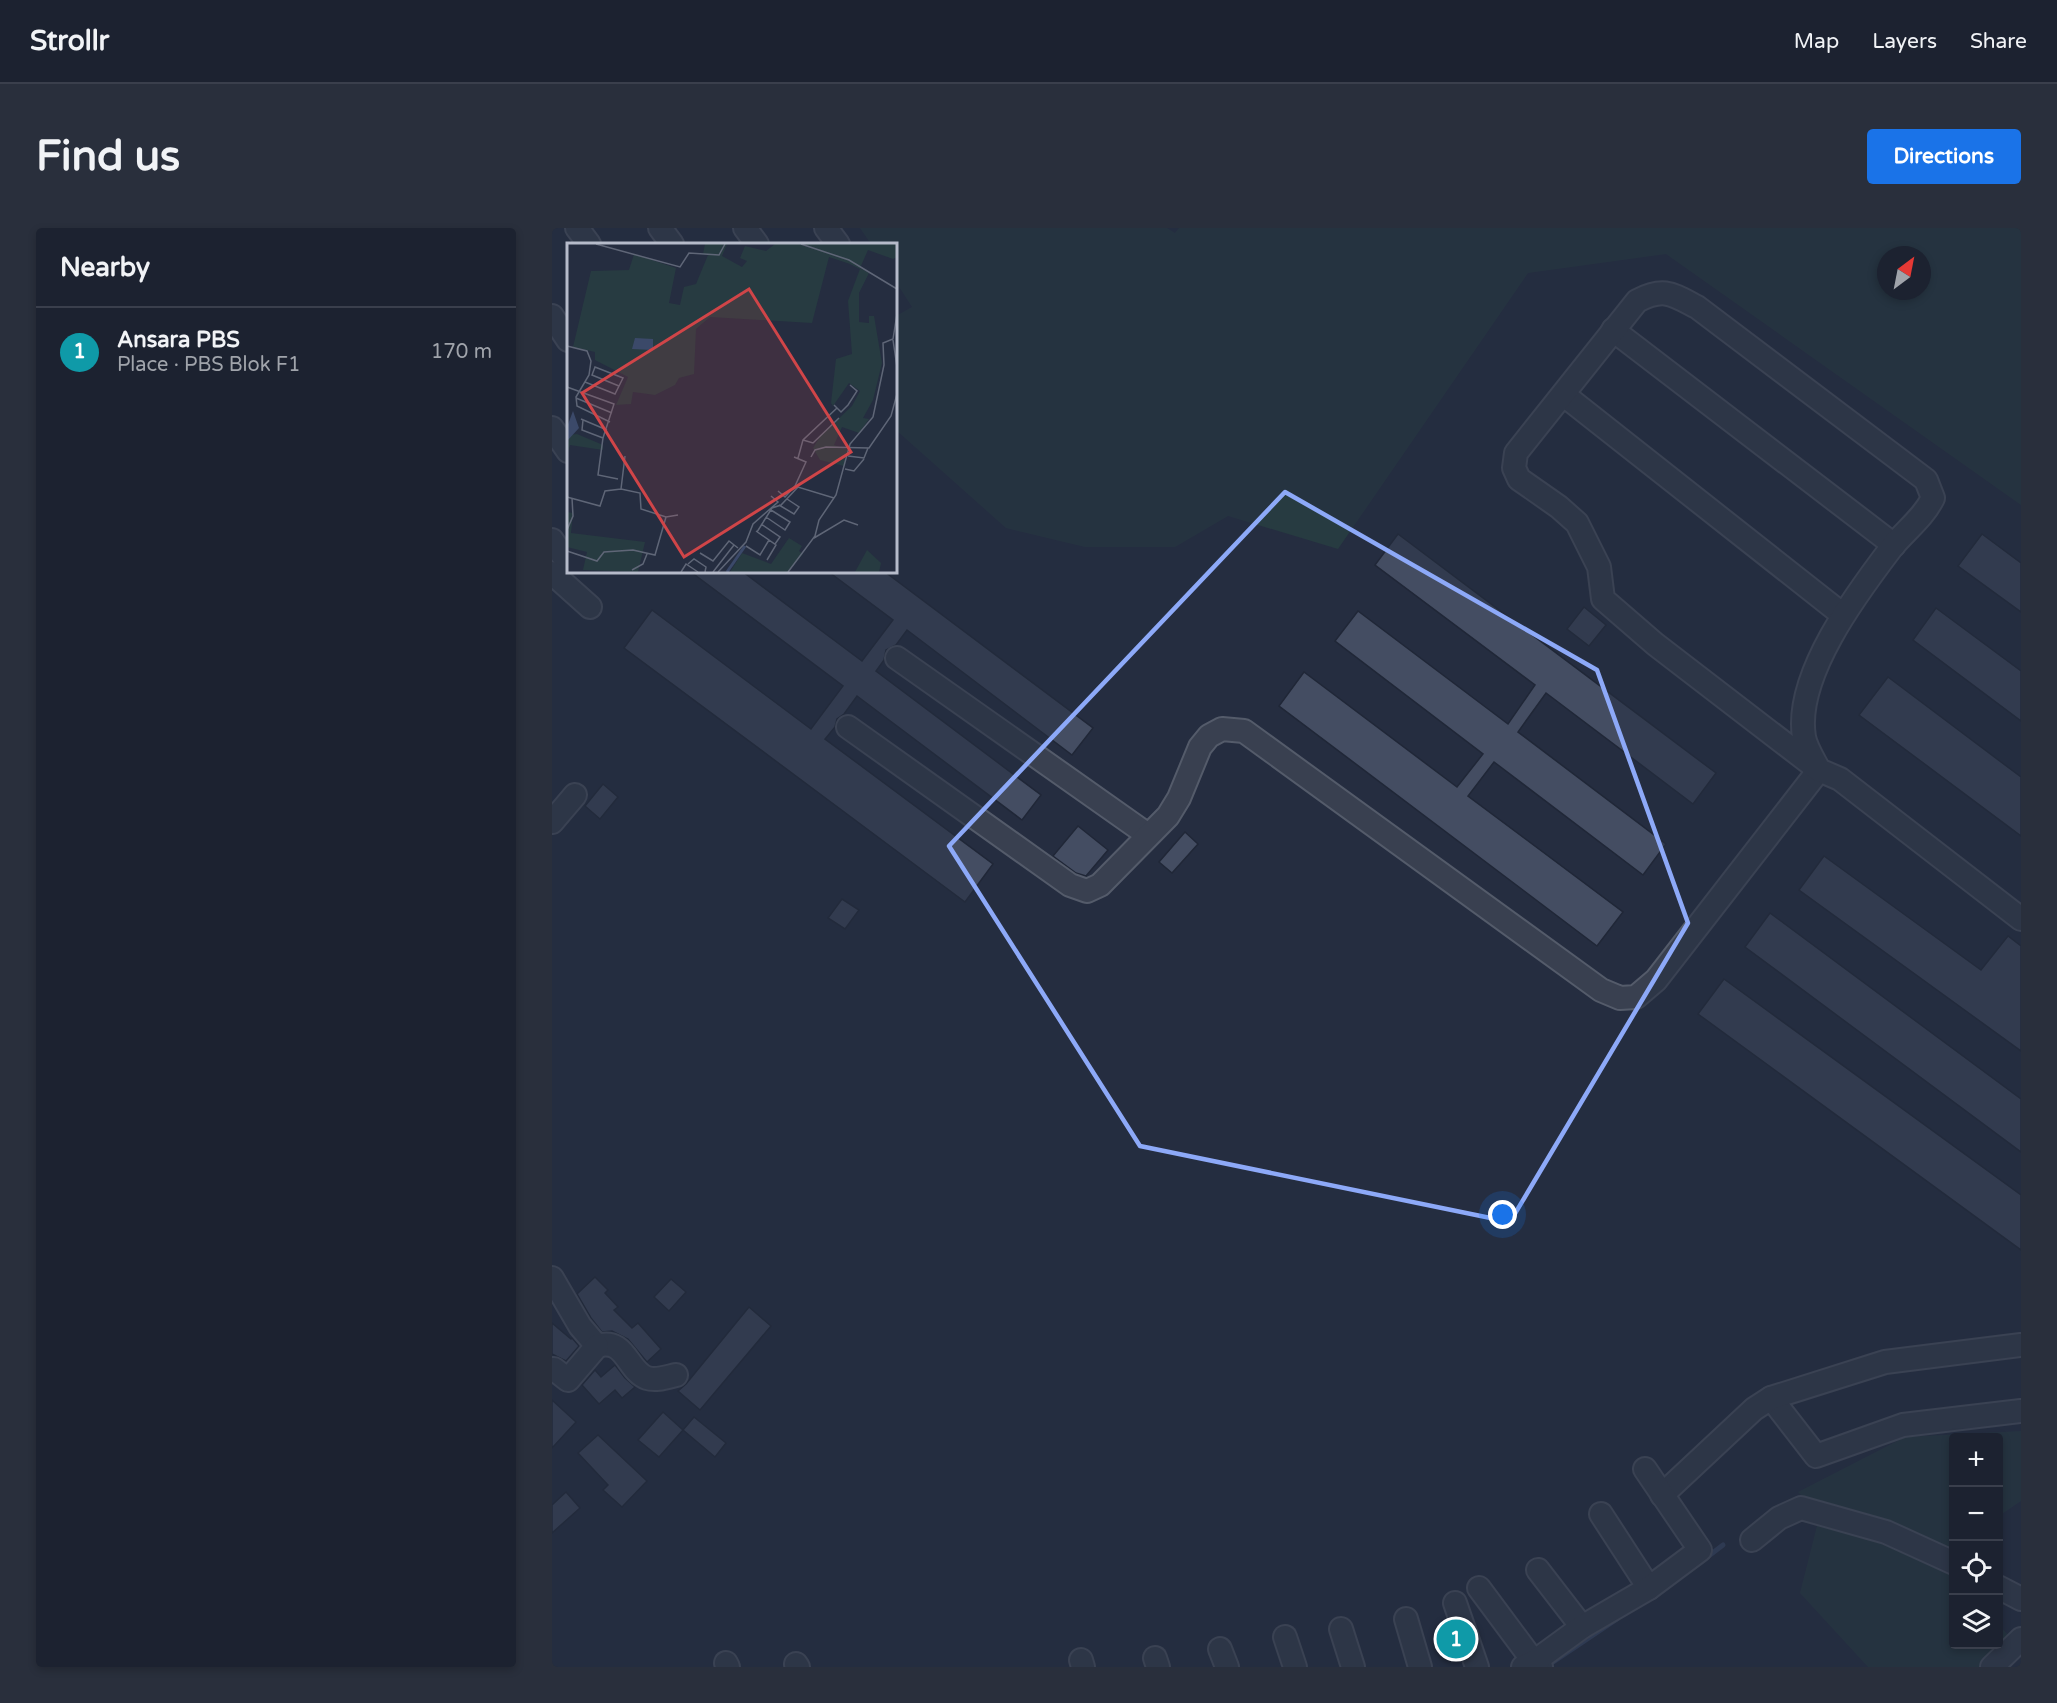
<!DOCTYPE html>
<html lang="en">
<head>
<meta charset="utf-8">
<style>
	body { margin:0; font-family:"Varela Round",sans-serif; background:#292f3c; color:#f1f3f6 }
	.controls { position:absolute; right:18px; bottom:18px; display:grid; overflow:hidden; border-radius:6px; box-shadow:0 3px 9px #0003 }
	.controls button { width:54px; height:54px; display:grid; place-items:center; padding:0; border:0; border-bottom:2px solid #3a3f4c; background:#1c2230; color:#f1f3f6; font:30px sans-serif }
	.compass { position:absolute; left:1325px; top:18px; width:54px; height:54px; border-radius:50%; background:#1c2230; box-shadow:0 3px 9px #0003; rotate:32deg }
	.you { position:absolute; left:951px; top:987px; width:21px; height:21px; margin:-15px; border:4px solid #fff; border-radius:50%; background:#1a73e8; box-shadow:0 0 0 9px #1a73e833 }
	.badge { display:grid; place-items:center; width:39px; height:39px; border-radius:50%; background:#1a73e8; color:#fff; font-size:20px; font-weight:700 }
	.pin { position:absolute; translate:-50% -50%; border:3px solid #fff; box-shadow:0 2px 6px #0006 }
	.list { margin:0; padding:0; list-style:none }
	h2 { display:flex; justify-content:space-between; align-items:center; height:78px; margin:0; padding:0 24px; font-size:26px }
	h2 small { font-size:20px; font-weight:400; color:#a0a4ab }
	.list li { display:grid; grid-template-columns:39px 1fr auto; gap:18px; align-items:center; box-sizing:border-box; height:90px; padding:0 24px; border-top:2px solid #3a3f4c }
	.list b { display:block; font-size:22px; white-space:nowrap }
	.list p { margin:0; font-size:20px; white-space:nowrap; color:#a0a4ab }
	.list em { font-size:20px; font-style:normal; color:#a0a4ab }
	.icon { flex:none; width:33px; height:33px; fill:none; stroke:currentColor; stroke-width:2; stroke-linecap:round; stroke-linejoin:round }
	.map { position:relative; flex:none; width:1469px; height:1439px; overflow:hidden; border-radius:6px }
	header { display:flex; align-items:center; gap:36px; box-sizing:border-box; height:84px; padding:0 30px; background:#1c2230; border-bottom:2px solid #3a3f4c }
	header strong { font-size:28px }
	nav { display:flex; gap:33px; margin-inline-start:auto; font-size:21px }
	.intro { display:flex; align-items:center; justify-content:space-between; box-sizing:border-box; height:144px; padding:0 36px }
	h1 { margin:0; font-size:42px }
	.button { padding:15px 27px; border-radius:6px; background:#1a73e8; color:#fff; font-size:21px; font-weight:700 }
	main { display:flex; gap:36px; padding:0 36px }
	aside { flex:1; background:#1c2230; border-radius:6px; box-shadow:0 3px 9px #0003 }
	.map>svg:first-child { display:block }
	.green { fill:#273b41; fill-rule:evenodd }
	.lines { fill:none; stroke-linecap:round; stroke-linejoin:round }
	.stream { stroke:#3b4969; stroke-width:5 }
	.building { fill:#444d62; stroke:#202737; stroke-width:1.5 }
	.minor-casing { stroke:#545b6a; stroke-width:26 }
	.minor { stroke:#394050; stroke-width:22 }
	.marked { fill:none; stroke:#8da9f8; stroke-width:4.5; stroke-linejoin:round }
	.inset-river { fill:none; stroke:#3b4969; stroke-width:3 }
	.inset-road { fill:none; stroke:#5f6677; stroke-width:1.5 }
	.view { fill:#d04548; fill-opacity:0.15; stroke:#d04548; stroke-width:3 }
	.inset-edge { fill:none; stroke:#b6bbca; stroke-width:3 }
</style>
</head>
<body>
<header>
<strong>Strollr</strong>
<nav><a>Map</a><a>Layers</a><a>Share</a></nav>
</header>
<div class="intro"><h1>Find us</h1><a class="button">Directions</a></div>
<main>
<aside>
<h2>Nearby<small></small></h2>
<ul class="list">
<li><span class="badge" style="background:#0f9aa8">1</span><div><b>Ansara PBS</b><p>Place · PBS Blok F1</p></div><em>170 m</em></li>
</ul>
</aside>
<div class="map">
<svg width="1469" height="1439" viewBox="0 0 1469 1439">
	<rect width="100%" height="100%" fill="#252d40"/>
	<g class="green">
		<path d="M308 0H615L623 5 627 0H1469V277L1114 26 976 45 786 321 676 288 623 319H533L454 300 344 202V88L360 79 344 54V16H319ZM1334 27H1370V63H1334Z"/>
		<path d="M1469 1203V1273L1447 1288 1446 1210H1402L1401 1320 1387 1330 1401 1347 1402 1416H1446L1447 1397 1467 1419 1444 1439H1316L1248 1365 1268 1286 1246 1264 1353 1209Z"/>
	</g>
	<g class="lines">
		<g class="stream">
			<path d="M1154 1330 1171 1317"/>
			<path d="M995 1438 1065 1391"/>
		</g>
	</g>
	<g class="building">
		<path d="M846 306 1164 545 1141 576 994 465 966 504 1114 616 1091 647 942 534 916 568 1071 684 1045 718 727 478 752 444 905 559 931 526 783 413 806 383 956 496 983 457 823 337Z"/>
		<path d="M1430 306 1469 335V384L1406 338Z"/>
		<path d="M139 344H191L310 433 341 392 277 344H333L541 500 520 527 355 402 344 417 334 422 332 432 324 443 489 567 470 592 305 468 292 486 285 491 283 499 273 511 441 636 413 674 72 420 100 382 259 501 291 458Z"/>
		<path d="M1032 379 1054 397 1037 418 1015 401Z"/>
		<path d="M1384 380 1469 443V493L1361 412Z"/>
		<path d="M1336 449 1469 549V608L1307 487Z"/>
		<path d="M51 556 66 569 48 591 33 578Z"/>
		<path d="M526 598 556 622 534 648 524 645 501 628Z"/>
		<path d="M633 604 646 616 620 645 607 634Z"/>
		<path d="M1272 628 1429 742 1456 708 1469 718V823L1247 662Z"/>
		<path d="M290 671 307 682 293 701 276 690Z"/>
		<path d="M1218 685 1469 871V924L1193 719Z"/>
		<path d="M1172 751 1469 967V1022L1146 786Z"/>
		<path d="M43 1049 56 1062 53 1065 66 1079 62 1082 80 1100 86 1095 109 1121 95 1134 76 1111 60 1103 50 1104 39 1090 25 1066Z"/>
		<path d="M119 1051 134 1064 117 1083 102 1069Z"/>
		<path d="M197 1079 219 1098 148 1182 126 1163 134 1156Z"/>
		<path d="M0 1095 19 1111 20 1110 27 1118 14 1133 0 1126Z"/>
		<path d="M63 1137 73 1150 83 1159 70 1170 63 1162 47 1176 30 1157 43 1142 49 1149Z"/>
		<path d="M0 1172 24 1194 0 1220Z"/>
		<path d="M111 1184 131 1202 107 1229 86 1212Z"/>
		<path d="M142 1189 174 1215 163 1229 131 1202Z"/>
		<path d="M46 1207 95 1253 70 1279 51 1262 56 1257 26 1225Z"/>
		<path d="M14 1264 28 1280 0 1305V1277Z"/>
	</g>
	<g class="lines">
		<defs>
			<g id="minor">
				<path d="M25 0 37 16"/>
				<path d="M108 0 120 16"/>
				<path d="M193 0 205 16"/>
				<path d="M274 0 286 16"/>
				<path d="M0 88 16 112"/>
				<path d="M1061 102 1342 317"/>
				<path d="M1012 167 1291 387"/>
				<path d="M0 200 16 223"/>
				<path d="M0 312 14 332"/>
				<path d="M0 345 38 379"/>
				<path d="M345 430 596 607"/>
				<path d="M296 499 518 657 535 663 548 657 616 588 627 570 648 519 657 508 670 501 692 503 1049 762 1068 770 1084 769 1104 752 1267 542"/>
				<path d="M1267 542C1262 532 1254 520 1252 509 1242 448 1305 365 1340 319 1354 302 1371 290 1381 270L1374 252 1145 79C1120 66 1112 59 1085 73L964 225 962 240 967 251 1007 279 1025 295 1047 339 1051 371 1103 416 1267 542 1288 551 1469 691"/>
				<path d="M0 594 23 567"/>
				<path d="M0 1050 28 1098 45 1118C74 1109 75 1143 95 1150 104 1153 115 1149 124 1147"/>
				<path d="M0 1141H2L16 1152 45 1118"/>
				<path d="M1219 1170 1264 1228 1351 1197 1469 1183"/>
				<path d="M1110 1267 1202 1181 1219 1170 1333 1134 1469 1117"/>
				<path d="M1049 1286 1097 1360"/>
				<path d="M1200 1312 1227 1290 1249 1280 1334 1304 1402 1335"/>
				<path d="M986 1342 1030 1399"/>
				<path d="M1446 1359 1469 1371"/>
				<path d="M927 1360 982 1434 989 1439"/>
				<path d="M903 1375 925 1439"/>
				<path d="M854 1391 868 1439"/>
				<path d="M789 1401 801 1439"/>
				<path d="M733 1409 743 1439"/>
				<path d="M668 1421 675 1439"/>
				<path d="M603 1430 606 1439"/>
				<path d="M529 1432 531 1439"/>
				<path d="M174 1435 176 1439"/>
				<path d="M244 1436 246 1439"/>
				<path d="M971 1439 982 1434 1030 1399 1097 1360 1148 1322 1093 1241"/>
				<path d="M1440 1439 1469 1411"/>
			</g>
		</defs>
		<use href="#minor" class="minor-casing"/>
		<use href="#minor" class="minor"/>
	</g>
	<path d="M0 0H1469V1439H0ZM733 264 1045 442 1136 695 958 994 588 918 397 618Z" fill="#252d40" fill-opacity=".55" fill-rule="evenodd"/>
	<path class="marked" d="M733 264 1045 442 1136 695 958 994 588 918 397 618Z"/>
	<g transform="translate(15 15)">
		<rect width="330" height="330" fill="#252d40"/>
		<path d="M138 1H160L155 13 175 24 180 18 173 15 178 3 199 8 208 1H330V14L326 16 301 7 293 25 302 30 292 50V79L302 80V73H307L315 120 306 157 296 175 302 176 292 190 275 184 267 202 282 207 277 223 253 217 246 205 254 192 285 163 293 148 282 140 266 163 264 160 269 116 285 111 281 58 293 26 283 21 262 14 245 80 143 74 129 86 127 131 112 135 108 142 88 152 66 149 64 161 49 162 61 134 28 117V109L6 104 24 28 62 27 67 11 109 25 102 60 113 62 117 44 129 41 141 12 136 11ZM10 191 36 202V207L3 202 0 213 2 192ZM0 269 6 270 4 290 78 299 71 329 16 327 20 309 0 304ZM222 295 235 303 232 308 236 311 221 329H163L175 310 204 321ZM300 307 314 320 312 329H288Z" fill="#273b41"/>
		<path d="M68 95 86 96V107L65 106ZM6 168 12 185 0 198V184Z" fill="#3b4969"/>
		<path class="inset-river" d="M160 329 178 303"/>
		<path class="inset-road" d="M29 1 113 24 122 10 152 12 158 1M234 1 282 17 330 46M326 97 330 124M0 103 20 108 24 118 22 132 9 154 10 163 43 179M18 139 48 151 56 135 28 124 25 132 52 143M0 144 47 161 36 195 31 232 51 236M9 155 45 170M267 162 274 169 281 162 290 148 283 142M306 174 317 122 316 100 326 96 330 71M14 176 40 187M16 177 15 187 36 195M236 197 246 200 272 175M281 213 297 215 301 205M244 214 248 207 259 204 302 205 324 173 330 151M231 215 236 197 270 165M278 226 287 228 297 216M54 246 58 213M211 248 218 254 228 243 239 219 227 214M0 254 33 263 38 248 54 246 73 250 74 266 99 274 111 272M212 262 227 271 232 264 220 256M199 274 218 287 223 279 204 267M194 281 213 294 208 301M0 287 6 273 5 255M189 288 209 302 200 317M190 289 205 265 214 262 231 244 267 255M247 295 277 277 291 282M179 303 193 312 202 297M0 308 30 318 37 309 66 307 88 312 99 274M133 310 146 318 162 298 171 305M121 321 127 316 139 324 138 329M65 327 76 321 80 311M114 329 119 321 131 329M146 329 167 302M151 329 179 299 186 281 211 259 204 253M221 329 248 293 252 277 269 252 283 201 306 174"/>
		<path class="view" d="M182 46 284 209 117 314 15 150Z"/>
		<rect width="330" height="330" class="inset-edge"/>
	</g>
</svg>
<div class="controls">
<button>+</button>
<button>−</button>
<button><svg class="icon" aria-label="locate" viewBox="0 0 24 24"><circle cx="12" cy="12" r="6"/><path d="M12 2v4M12 18v4M2 12h4M18 12h4"/></svg></button>
<button><svg class="icon" aria-label="layers" viewBox="0 0 24 24"><path d="M12 4l9 5-9 5-9-5zM3 14l9 5 9-5"/></svg></button>
</div>
<svg class="compass" viewBox="-18 -18 36 36"><path d="M0-13l5 13h-10z" fill="#e53935"/><path d="M0 13l5-13h-10z" fill="#a0a4ab"/></svg>
<div class="you"></div>
<div class="pin badge" style="left:904px;top:1411px;background:#0f9aa8">1</div>
</div>
</main>
</body>
</html>
